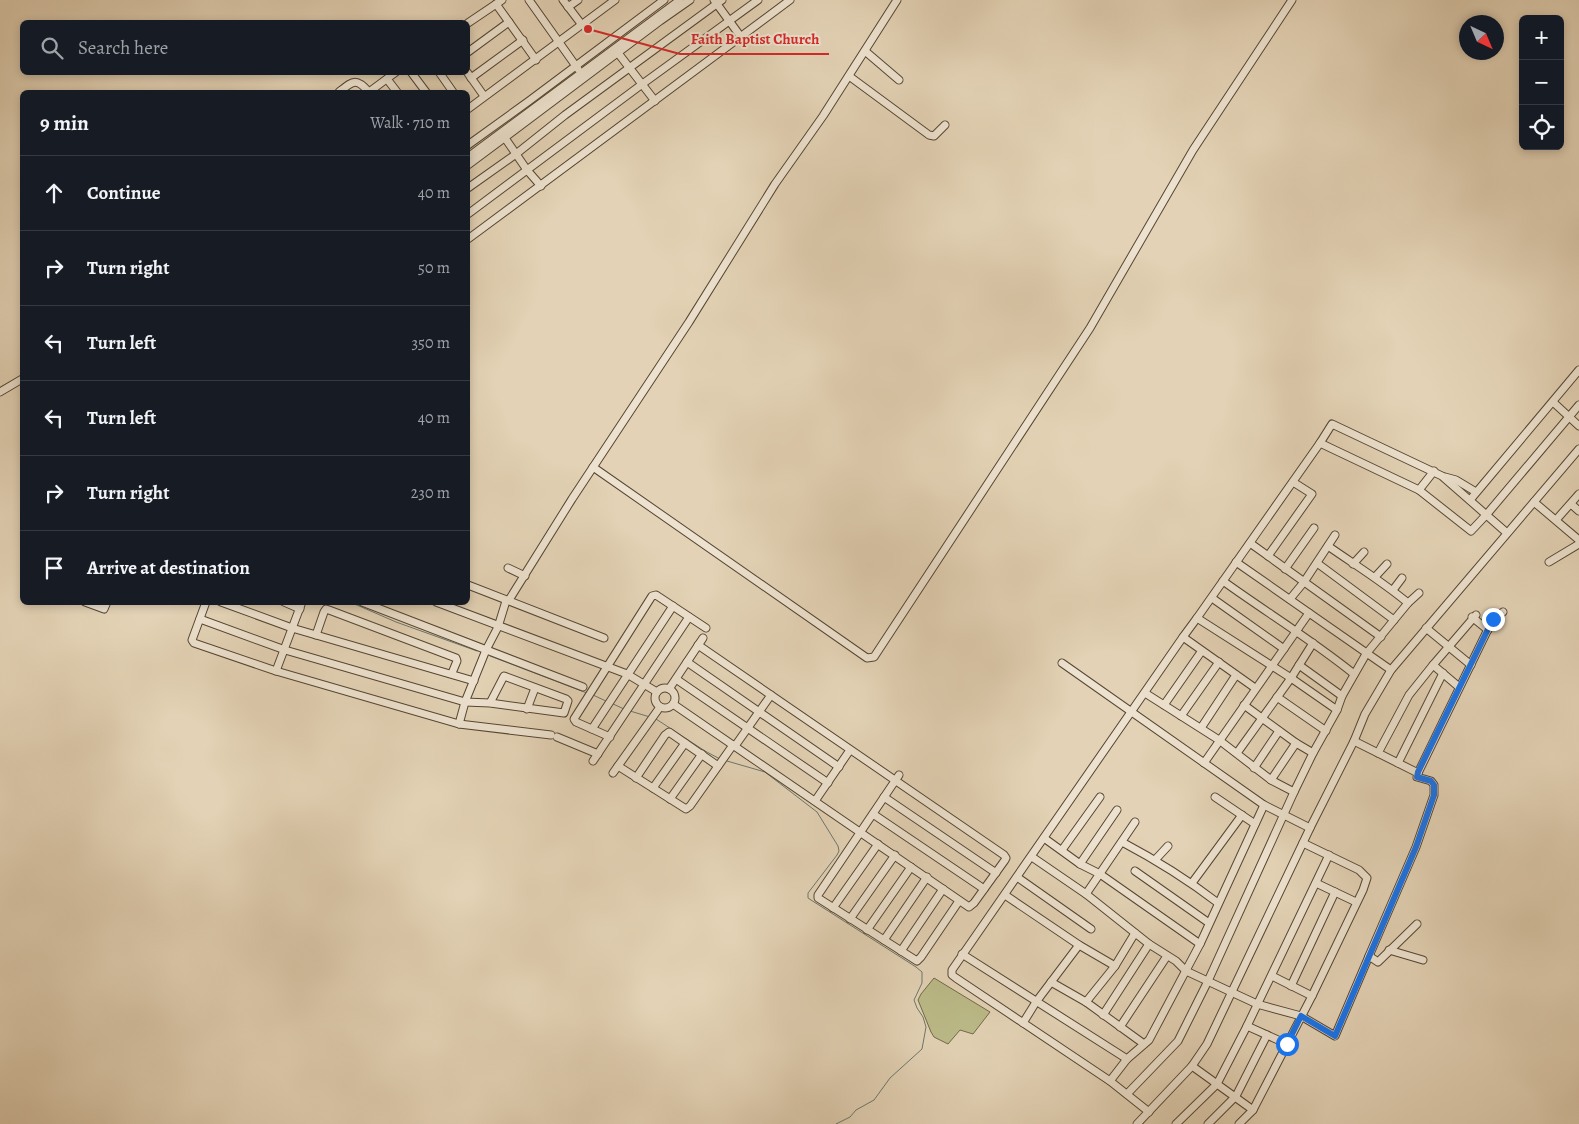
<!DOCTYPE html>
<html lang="en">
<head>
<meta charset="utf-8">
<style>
	body { margin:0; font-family:Alegreya,serif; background:#242831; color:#f1f3f6 }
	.controls { position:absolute; right:15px; top:15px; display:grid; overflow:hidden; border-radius:8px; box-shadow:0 2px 8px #0003 }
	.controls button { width:45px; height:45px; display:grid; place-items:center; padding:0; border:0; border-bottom:1px solid #363941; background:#171b24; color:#f1f3f6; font:25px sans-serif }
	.compass { position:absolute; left:1459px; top:15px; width:45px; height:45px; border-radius:50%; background:#171b24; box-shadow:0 2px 8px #0003; rotate:136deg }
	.stop { position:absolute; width:15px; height:15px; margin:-11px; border:4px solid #1a73e8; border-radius:50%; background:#fff }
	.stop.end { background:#1a73e8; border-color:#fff; box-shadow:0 1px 5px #0008 }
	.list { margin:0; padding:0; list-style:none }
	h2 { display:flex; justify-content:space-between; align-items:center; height:65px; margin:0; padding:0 20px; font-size:21px }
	h2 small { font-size:16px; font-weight:400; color:#9ea1a6 }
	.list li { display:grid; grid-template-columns:32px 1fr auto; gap:15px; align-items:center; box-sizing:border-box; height:75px; padding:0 20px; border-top:1px solid #363941 }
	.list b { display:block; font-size:19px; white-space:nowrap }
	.list em { font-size:16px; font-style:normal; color:#9ea1a6 }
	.icon { flex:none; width:28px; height:28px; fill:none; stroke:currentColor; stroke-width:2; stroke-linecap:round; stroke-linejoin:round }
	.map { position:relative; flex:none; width:1579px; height:1124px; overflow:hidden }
	.search { position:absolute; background:#171b24; box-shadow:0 2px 8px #0003; left:20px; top:20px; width:450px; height:55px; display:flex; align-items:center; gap:12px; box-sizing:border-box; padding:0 18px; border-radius:8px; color:#9ea1a6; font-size:19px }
	.panel { position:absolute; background:#171b24; box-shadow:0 2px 8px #0003; left:20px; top:90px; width:450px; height:515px; border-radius:8px }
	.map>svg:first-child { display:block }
	.green { fill:#bbba88; stroke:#716948 }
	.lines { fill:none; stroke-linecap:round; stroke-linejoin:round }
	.stream { stroke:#6a776f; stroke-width:1 }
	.minor-casing { stroke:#564632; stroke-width:9 }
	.minor { stroke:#ede2cf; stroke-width:7 }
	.route { stroke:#1a73e8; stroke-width:6 }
	.leader { fill:none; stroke:#d62828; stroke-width:2 }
	.callout-dot { fill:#d62828; stroke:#ede2cf; stroke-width:2 }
	.callout-label { font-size:15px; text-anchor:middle; font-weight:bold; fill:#d62828; stroke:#ede2cf; stroke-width:4; stroke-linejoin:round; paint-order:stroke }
</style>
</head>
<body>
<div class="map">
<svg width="1579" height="1124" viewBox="0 0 1579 1124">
	<rect width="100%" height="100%" fill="#e3d2b5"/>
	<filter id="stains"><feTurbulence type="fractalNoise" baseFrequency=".004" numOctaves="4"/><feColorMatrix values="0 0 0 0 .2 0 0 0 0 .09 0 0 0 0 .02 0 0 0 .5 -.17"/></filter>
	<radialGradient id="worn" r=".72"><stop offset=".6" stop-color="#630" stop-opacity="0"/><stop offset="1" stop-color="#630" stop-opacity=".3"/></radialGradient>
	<path class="green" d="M934 978 990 1012 973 1034 960 1030 948 1044 934 1037 931 1032 918 1000 921 994Z"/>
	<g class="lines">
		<g class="stream">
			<path d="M350 602 396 622 477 651"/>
			<path d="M490 656 587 693"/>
			<path d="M593 695 608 702"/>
			<path d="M611 703 624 709"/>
			<path d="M630 711 650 717"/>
			<path d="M656 719 705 751 720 759"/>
			<path d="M727 761 765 772 817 812 838 846 839 851 837 855 808 893V898L811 900 916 967 922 972V983L914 1000 917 1008 923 1017 926 1027 922 1049 890 1078 874 1100 856 1110 850 1117 836 1124"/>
		</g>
		<defs>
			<g id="minor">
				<path d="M529 0 578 69"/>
				<path d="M563 0 582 25"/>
				<path d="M714 0 741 37"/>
				<path d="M496 4 536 60"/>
				<path d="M568 7 578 0"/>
				<path d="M468 23 502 0"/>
				<path d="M865 51 899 80"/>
				<path d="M468 52 509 22"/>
				<path d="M618 53 655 101"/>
				<path d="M411 72 426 92"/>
				<path d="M439 72 453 92"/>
				<path d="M467 72 484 96"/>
				<path d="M849 76 929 135 934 136 945 125"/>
				<path d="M471 78 523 40"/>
				<path d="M387 79 397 92"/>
				<path d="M339 92C353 81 356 77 369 92"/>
				<path d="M369 92 396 72"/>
				<path d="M468 109 615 0"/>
				<path d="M505 138 527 170 541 186"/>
				<path d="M468 145 529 101 664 0"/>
				<path d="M468 157 680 0"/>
				<path d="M468 165 660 21 690 0"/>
				<path d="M468 188 516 154 565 115 722 0"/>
				<path d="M468 214 641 85 758 0"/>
				<path d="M468 239 790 0"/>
				<path d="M0 392 22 379"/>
				<path d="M1553 402 1579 426"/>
				<path d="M1320 443 1419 490 1471 531 1487 514 1579 405"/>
				<path d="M593 467 867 658 874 657 1090 328 1193 150 1292 0"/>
				<path d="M1445 477 1456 480 1476 492"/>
				<path d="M1419 490 1434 471"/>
				<path d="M1470 500 1579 370"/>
				<path d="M1534 502 1579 540"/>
				<path d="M1571 504 1579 511"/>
				<path d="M1556 520 1579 494"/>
				<path d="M1250 543 1381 637"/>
				<path d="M1328 546C1355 565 1383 582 1408 603"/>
				<path d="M1268 556 1312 494 1293 482"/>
				<path d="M1236 562 1391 670"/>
				<path d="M1549 562 1579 544"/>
				<path d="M1317 563 1394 620"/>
				<path d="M1353 564 1364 552"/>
				<path d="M508 568 525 576"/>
				<path d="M1285 569 1314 528"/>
				<path d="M1375 577 1387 564"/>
				<path d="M1223 581C1266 612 1312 640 1354 674"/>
				<path d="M468 585 604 638"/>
				<path d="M1393 590 1402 578"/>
				<path d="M1212 598 1284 649"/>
				<path d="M1290 599 1304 582 1335 535"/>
				<path d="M509 600 572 499 689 322 775 184 823 116 897 0"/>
				<path d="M85 602 104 609 107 602"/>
				<path d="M206 602 192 640 194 643 276 671 459 724 551 735"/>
				<path d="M221 602 292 628 474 681"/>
				<path d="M284 602 300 609"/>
				<path d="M362 602 583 687"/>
				<path d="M436 602 627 674 657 692"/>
				<path d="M1472 617 1488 630"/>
				<path d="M1197 618 1291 678 1337 710"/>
				<path d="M200 619 285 650 465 702 490 703 564 713 568 701 566 699 504 676 490 703"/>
				<path d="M1426 628 1471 665"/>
				<path d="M316 635 324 612 326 609 329 610 456 658 457 661 452 673"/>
				<path d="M1183 637 1255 688"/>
				<path d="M687 662 839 767"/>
				<path d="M1062 663 1264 805 1310 828"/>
				<path d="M1299 665 1342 696"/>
				<path d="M1433 665 1459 687"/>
				<path d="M276 671 302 602"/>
				<path d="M676 679 828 783"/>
				<circle cx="665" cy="698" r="10"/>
				<path d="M669 689 703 638"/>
				<path d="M1145 693 1219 740 1271 780 1294 792"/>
				<path d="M1277 697 1326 731"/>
				<path d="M673 704 969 907 974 903 1005 860 1006 858 1004 855 698 645"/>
				<path d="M1164 705 1201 652"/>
				<path d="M1244 705 1296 743 1313 753"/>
				<path d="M527 709 535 688"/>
				<path d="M1181 716 1219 662"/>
				<path d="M459 724 465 702 486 650 498 627 506 601"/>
				<path d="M1201 728 1236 675"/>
				<path d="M592 729 673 606"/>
				<path d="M557 737 598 754"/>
				<path d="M610 737 576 722 574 719 652 596 656 595 706 628"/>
				<path d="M1354 741 1418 773 1492 621 1503 612"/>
				<path d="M735 746 771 695"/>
				<path d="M1237 753 1291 678 1313 643"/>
				<path d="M1378 753 1409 695 1433 665 1476 615"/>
				<path d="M593 761 689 617"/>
				<path d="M1204 763 1309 613"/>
				<path d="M1398 763 1443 673"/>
				<path d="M618 766 686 809 690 806 733 745"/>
				<path d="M1254 768 1279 731"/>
				<path d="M613 773 660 707"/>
				<path d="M899 775 818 895V898L917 961 921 957 959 901"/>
				<path d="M636 778 665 735 669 732 718 766"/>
				<path d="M1271 780 1296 743"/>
				<path d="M653 788 685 743"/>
				<path d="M884 797 996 873"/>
				<path d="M1215 797 1255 824"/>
				<path d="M670 799 702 754"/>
				<path d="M815 801 850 750"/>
				<path d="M873 814 984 889"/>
				<path d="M1044 838 1080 864 1100 874 1200 944"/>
				<path d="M1122 842C1156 860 1188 880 1218 903"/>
				<path d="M1062 850 1100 797"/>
				<path d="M1032 857 1086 894 1149 944 1176 961 1186 971 1257 1004 1301 1016 1335 1036 1369 956 1378 962 1417 924"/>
				<path d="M1155 860 1168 846"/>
				<path d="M1080 864 1117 810"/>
				<path d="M1135 871 1209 923"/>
				<path d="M1017 877 1091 929"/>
				<path d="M1192 883 1242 815"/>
				<path d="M1316 883 1356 902"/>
				<path d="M1086 894 1135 822"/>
				<path d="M1005 895 1079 945 1115 966"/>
				<path d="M833 908 878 844"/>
				<path d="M850 919 895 855"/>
				<path d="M867 930 911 867"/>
				<path d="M884 940 927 877"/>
				<path d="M1389 950 1423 960"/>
				<path d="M901 951 943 889"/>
				<path d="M962 954 1127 1059"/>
				<path d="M1369 956 1416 847 1434 795V785L1431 781 1417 777 1418 773"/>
				<path d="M1272 976 1312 996"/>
				<path d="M1051 982 1086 1002 1144 1044"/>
				<path d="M1291 986 1335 892"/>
				<path d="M1086 1002 1115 966 1135 933"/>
				<path d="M1103 1015 1149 944"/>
				<path d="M1023 1023 1036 1002 1079 945"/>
				<path d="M1247 1026 1287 1044"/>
				<path d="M1120 1027 1167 956"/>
				<path d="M1192 1066 1253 1110"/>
				<path d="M1110 1081 1127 1059 1149 1040 1200 944 1264 805"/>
				<path d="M1127 1094 1178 1041 1208 981 1294 792 1313 753 1337 710 1342 696 1366 654 1408 603 1419 593"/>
				<path d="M1149 1112 1110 1081 956 978 952 975V970L1183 637 1197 618 1320 443 1332 424 1442 476 1507 533"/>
				<path d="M1137 1124 1192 1066 1207 1044 1310 828 1354 741 1365 714 1391 670 1579 449"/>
				<path d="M1176 1124 1217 1084 1247 1026 1329 855"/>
				<path d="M1208 1124 1236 1096 1267 1035"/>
				<path d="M1239 1124 1253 1110 1312 996 1363 890 1367 878 1359 870 1303 843"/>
			</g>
		</defs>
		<use href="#minor" class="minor-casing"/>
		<use href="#minor" class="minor"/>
	</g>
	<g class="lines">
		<path class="route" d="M1287 1044 1301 1016 1335 1036 1416 847 1434 795V785L1431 781 1417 777 1418 772 1493 619"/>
	</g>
	<path class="leader" d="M588 29L680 54H829"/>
	<circle class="callout-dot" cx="588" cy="29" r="5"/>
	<g class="callout-label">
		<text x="755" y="44">Faith Baptist Church</text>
	</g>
	<rect width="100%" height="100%" filter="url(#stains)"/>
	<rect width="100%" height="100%" fill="url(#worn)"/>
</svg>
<div class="controls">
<button>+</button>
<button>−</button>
<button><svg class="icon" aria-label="locate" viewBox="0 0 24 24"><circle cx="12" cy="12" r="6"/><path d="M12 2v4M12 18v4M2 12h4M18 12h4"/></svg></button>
</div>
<svg class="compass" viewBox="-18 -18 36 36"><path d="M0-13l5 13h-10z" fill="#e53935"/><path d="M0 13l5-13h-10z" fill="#9ea1a6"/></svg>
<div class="stop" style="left:1287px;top:1044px"></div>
<div class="stop end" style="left:1493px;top:619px"></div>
<div class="search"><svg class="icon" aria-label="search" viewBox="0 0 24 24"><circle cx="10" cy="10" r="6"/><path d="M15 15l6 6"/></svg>Search here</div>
<section class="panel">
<h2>9 min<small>Walk · 710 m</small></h2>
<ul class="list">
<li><svg class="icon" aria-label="ahead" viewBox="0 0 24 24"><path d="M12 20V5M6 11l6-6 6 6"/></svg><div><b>Continue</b></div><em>40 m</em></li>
<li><svg class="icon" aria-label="right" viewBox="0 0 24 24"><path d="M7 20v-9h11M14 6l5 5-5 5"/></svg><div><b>Turn right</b></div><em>50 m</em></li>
<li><svg class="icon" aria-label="left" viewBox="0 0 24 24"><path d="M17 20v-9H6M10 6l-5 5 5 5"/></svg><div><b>Turn left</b></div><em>350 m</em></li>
<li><svg class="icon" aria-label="left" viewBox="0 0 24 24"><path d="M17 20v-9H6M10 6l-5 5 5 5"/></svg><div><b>Turn left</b></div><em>40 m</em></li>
<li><svg class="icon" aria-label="right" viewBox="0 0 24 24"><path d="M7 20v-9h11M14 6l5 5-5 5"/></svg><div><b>Turn right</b></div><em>230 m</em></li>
<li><svg class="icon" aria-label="arrive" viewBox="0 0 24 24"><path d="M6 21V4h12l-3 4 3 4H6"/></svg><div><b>Arrive at destination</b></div></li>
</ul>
</section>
</div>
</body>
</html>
